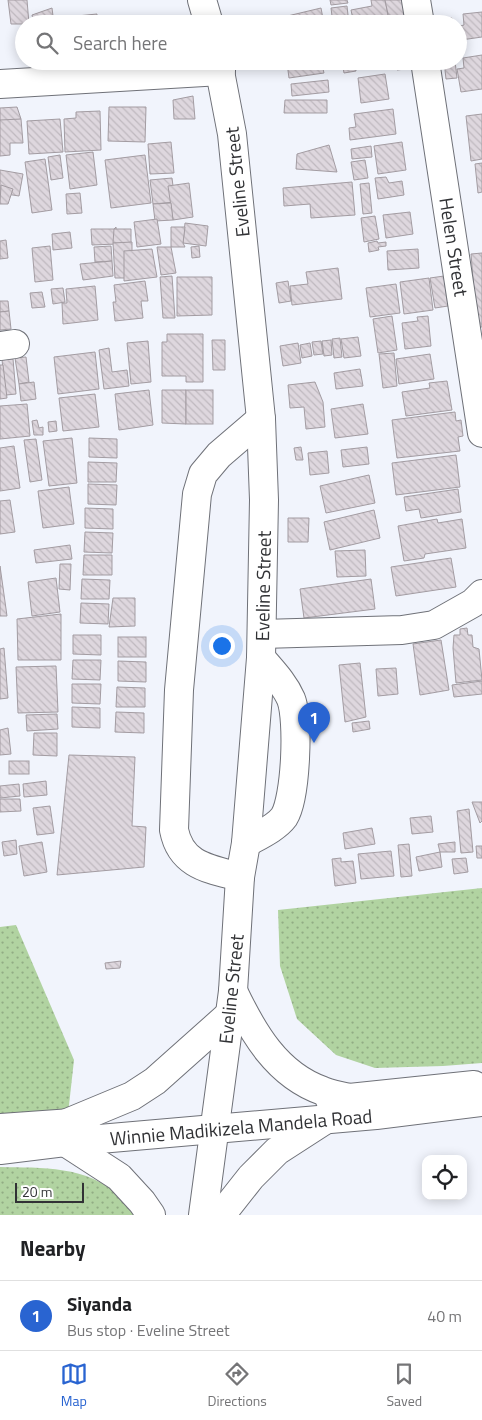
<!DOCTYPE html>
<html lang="en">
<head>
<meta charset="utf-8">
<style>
	body { margin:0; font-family:"Titillium Web",sans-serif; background:#f6f6f6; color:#202124 }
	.controls { position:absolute; right:15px; bottom:15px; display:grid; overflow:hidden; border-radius:10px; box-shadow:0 2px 12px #0003 }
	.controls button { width:45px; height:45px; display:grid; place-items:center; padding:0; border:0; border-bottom:1px solid #e0e0e0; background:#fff; color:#202124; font:25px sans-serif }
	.scale { position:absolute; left:15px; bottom:12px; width:69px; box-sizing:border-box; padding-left:5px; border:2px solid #313235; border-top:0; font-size:14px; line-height:18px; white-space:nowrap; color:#313235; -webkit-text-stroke:4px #fff; paint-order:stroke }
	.you { position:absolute; left:221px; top:645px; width:18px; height:18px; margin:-12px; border:4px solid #fff; border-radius:50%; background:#1a73e8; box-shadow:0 0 0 8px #1a73e833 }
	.badge { display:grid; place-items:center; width:32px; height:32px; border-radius:50%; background:#2964d1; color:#fff; font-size:16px; font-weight:700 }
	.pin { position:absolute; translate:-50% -41px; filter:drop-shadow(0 1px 2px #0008) }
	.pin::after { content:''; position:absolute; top:26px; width:18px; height:15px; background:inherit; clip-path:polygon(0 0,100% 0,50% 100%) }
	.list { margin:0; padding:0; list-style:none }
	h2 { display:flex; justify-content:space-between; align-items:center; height:65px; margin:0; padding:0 20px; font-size:21px }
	h2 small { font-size:16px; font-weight:400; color:#757577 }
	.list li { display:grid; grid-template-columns:32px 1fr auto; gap:15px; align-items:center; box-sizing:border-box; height:70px; padding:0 20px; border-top:1px solid #e0e0e0 }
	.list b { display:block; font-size:19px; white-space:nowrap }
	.list p { margin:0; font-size:16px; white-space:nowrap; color:#757577 }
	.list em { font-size:16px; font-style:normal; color:#757577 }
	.icon { flex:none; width:28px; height:28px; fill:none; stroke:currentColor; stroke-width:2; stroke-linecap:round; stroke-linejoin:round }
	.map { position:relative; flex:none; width:482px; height:1215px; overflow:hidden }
	.search { position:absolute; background:#fff; box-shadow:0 2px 12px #0003; left:15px; right:15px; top:15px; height:55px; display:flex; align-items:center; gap:12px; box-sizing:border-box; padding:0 18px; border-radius:28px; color:#757577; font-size:19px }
	.sheet { height:135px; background:#fff }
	nav { display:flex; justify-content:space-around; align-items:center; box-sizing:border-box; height:70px; border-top:1px solid #e0e0e0; background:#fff; font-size:14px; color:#757577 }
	nav a { display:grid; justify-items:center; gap:2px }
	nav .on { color:#2964d1 }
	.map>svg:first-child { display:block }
	.grass { fill:url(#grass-dots) }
	.building { fill:url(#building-back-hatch); stroke:#a39ca2 }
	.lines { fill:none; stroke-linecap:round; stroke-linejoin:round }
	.minor-casing { stroke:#6f7178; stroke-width:30 }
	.major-casing { stroke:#6f7178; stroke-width:30 }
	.minor { stroke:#fff; stroke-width:28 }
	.major { stroke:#fff; stroke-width:28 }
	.labels { text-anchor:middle; stroke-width:4.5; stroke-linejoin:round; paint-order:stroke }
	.street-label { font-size:19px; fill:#313235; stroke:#fff }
</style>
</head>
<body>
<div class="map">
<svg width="482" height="1215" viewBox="0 0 482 1215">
	<defs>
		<pattern id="grass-dots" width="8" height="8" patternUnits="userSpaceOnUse" patternTransform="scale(1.25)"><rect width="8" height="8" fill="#b1d3a1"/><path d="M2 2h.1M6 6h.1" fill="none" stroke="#91ac84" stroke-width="1.8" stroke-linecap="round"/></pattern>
		<pattern id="building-back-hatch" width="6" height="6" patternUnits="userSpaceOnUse" patternTransform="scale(1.25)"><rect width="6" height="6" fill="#ded7de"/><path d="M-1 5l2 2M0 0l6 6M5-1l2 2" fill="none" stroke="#bfb9bf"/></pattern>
	</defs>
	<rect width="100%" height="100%" fill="#f1f4fc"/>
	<g class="grass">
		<path d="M482 888V1063L443 1066 375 1068 336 1055 297 1019 280 966 278 910Z"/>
		<path d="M16 925 74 1060 67 1123 0 1128V927Z"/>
		<path d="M0 1167C41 1168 88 1165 120 1197 126 1202 130 1209 135 1215H0Z"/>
	</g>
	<g class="building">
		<path d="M8 0H27L29 24H11Z"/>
		<path d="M330 0H347L348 3 331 5Z"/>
		<path d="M371 0H385L390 24H354L351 10 372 6Z"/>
		<path d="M385 0H402L406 24H390Z"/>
		<path d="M347 6 349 24H333L331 8Z"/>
		<path d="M52 8 54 24H34L32 15Z"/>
		<path d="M321 8 324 24H254Z"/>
		<path d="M482 12V37L461 40 460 26 464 25 463 14Z"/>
		<path d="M97 14V24H79L77 16Z"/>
		<path d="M452 18V24H441L440 19Z"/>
		<path d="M482 55V89L461 92 457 69 464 68 463 58Z"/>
		<path d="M296 61H335V63L322 65 324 73 289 78 287 63Z"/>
		<path d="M342 61H355L356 71 344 73Z"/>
		<path d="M361 61H390V63L362 66Z"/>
		<path d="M396 61H413V68L397 70Z"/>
		<path d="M444 61H455L457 78 446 79Z"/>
		<path d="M385 74 389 99 361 103 358 78Z"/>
		<path d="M328 80 329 92 292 96 291 84Z"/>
		<path d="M193 96 195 119H174L173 100Z"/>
		<path d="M285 100H327V113H284Z"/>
		<path d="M17 107 21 119 0 123V108Z"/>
		<path d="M109 107H146L145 142 108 141Z"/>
		<path d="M393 109 396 134 350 140 349 128 356 127 354 114Z"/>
		<path d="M100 111 101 150 65 152 64 119 76 118V112Z"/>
		<path d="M482 114V159L471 161 466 116Z"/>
		<path d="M21 119 23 143H10V155L0 156V120Z"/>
		<path d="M60 119 63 152 29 154 27 121Z"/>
		<path d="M171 142 174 173 150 174 148 144Z"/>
		<path d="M402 142 406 170 378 174 374 146Z"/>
		<path d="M329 145 337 172 296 169 297 154Z"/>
		<path d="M371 146 372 157 352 159 351 149Z"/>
		<path d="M93 152 97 185 70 189 66 155Z"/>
		<path d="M60 155 63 178 51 180 48 157Z"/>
		<path d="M145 155 151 203 111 208 105 160Z"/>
		<path d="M45 159 52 210 32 213 25 162Z"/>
		<path d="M365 160 368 178 354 180 351 162Z"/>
		<path d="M482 163V192L478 193 475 164Z"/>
		<path d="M0 170 23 174 19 196 0 193Z"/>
		<path d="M386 177 389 183 402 181 404 195 378 199 375 178Z"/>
		<path d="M172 178 175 202 153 204 150 180Z"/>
		<path d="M352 182 355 215 311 218 310 204 284 206 283 188Z"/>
		<path d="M189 183 193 217 173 220 168 186Z"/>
		<path d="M369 183 372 213 363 214 360 184Z"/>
		<path d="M1 185 13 189 8 204H0Z"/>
		<path d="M80 193 82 213 67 214 66 194Z"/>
		<path d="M171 203 173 220 155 221 153 204Z"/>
		<path d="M410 212 413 234 386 238 383 215Z"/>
		<path d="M375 216 379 239 364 242 361 218Z"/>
		<path d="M157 219 161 244 137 247 134 222Z"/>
		<path d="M185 223 208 226 206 246 183 243Z"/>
		<path d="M116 227 117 244 92 245 91 229H114Z"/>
		<path d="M171 227H185L183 243 185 247H171Z"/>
		<path d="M114 229H131V244L113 243Z"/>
		<path d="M70 232 72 248 53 250 52 234Z"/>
		<path d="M6 240 8 258 0 259V241Z"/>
		<path d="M377 241 378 243 386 242V246L378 247 379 250 369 252 368 243Z"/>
		<path d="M132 242V278H115L113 243Z"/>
		<path d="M50 246 53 280 35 282 32 248Z"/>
		<path d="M111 246 112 261 95 262 94 247Z"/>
		<path d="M199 246 200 257 192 258 191 247Z"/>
		<path d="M157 247H171L176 273 161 275Z"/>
		<path d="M152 249 157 277 124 281V251Z"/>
		<path d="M418 249 419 268 388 270 387 251Z"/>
		<path d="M482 253V327H477L471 254Z"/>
		<path d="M112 261 113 276 83 280 80 264Z"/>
		<path d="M338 268 342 299 292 305 290 286 308 284 306 272Z"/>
		<path d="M172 276 175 318H163L160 277Z"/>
		<path d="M444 276 448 306 435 308 430 278Z"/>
		<path d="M177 277H212V315L177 316Z"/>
		<path d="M429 278 433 310 404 314 400 282Z"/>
		<path d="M145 281 148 301H141L143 318 115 321 113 302H116L114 285Z"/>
		<path d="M288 281 291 301 279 303 276 283Z"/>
		<path d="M396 284 400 313 370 317 366 288Z"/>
		<path d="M95 286 98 320 63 324 62 303H67L66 289Z"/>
		<path d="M63 288 65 302 53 304 51 289Z"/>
		<path d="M42 292 45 307 32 308 30 293Z"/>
		<path d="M0 301H8L9 311 0 312Z"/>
		<path d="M9 311 11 329 0 330V312Z"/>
		<path d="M392 316 397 350 378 353 373 319Z"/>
		<path d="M428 316 431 346 405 349 402 323 418 321 417 317Z"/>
		<path d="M167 334H203V382H186V376H162V342H167Z"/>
		<path d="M358 337 361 356 344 358 341 339Z"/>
		<path d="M340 338 342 357 334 358 332 339Z"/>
		<path d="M212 340H225V370H213Z"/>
		<path d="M331 340 332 355 324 356 322 341Z"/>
		<path d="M148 341 151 382 131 384 127 343Z"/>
		<path d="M321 341 323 354 314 355 312 342Z"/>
		<path d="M298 343 301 363 283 366 280 346Z"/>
		<path d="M310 343 312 356 302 358 300 345Z"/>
		<path d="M109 348 112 372 127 370 129 386 104 389 99 350Z"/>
		<path d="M95 352 99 389 58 394 54 357Z"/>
		<path d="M394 353 397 386 383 388 379 354Z"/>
		<path d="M430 354 434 379 399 384 396 359Z"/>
		<path d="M26 357 29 382 19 384 15 358Z"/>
		<path d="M13 359 16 394 6 395 2 360Z"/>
		<path d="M0 365H3L7 398 0 399Z"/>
		<path d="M360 369 363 386 336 389 334 373Z"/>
		<path d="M447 381 452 410 406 416 402 392 430 388 429 383Z"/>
		<path d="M34 382 36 399 21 401 19 384Z"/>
		<path d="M315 382 323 402 325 427 306 429 304 407 290 408 288 385Z"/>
		<path d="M149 390 153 425 119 430 115 394Z"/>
		<path d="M162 390H186V424L162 423Z"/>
		<rect x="186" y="390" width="27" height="34"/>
		<path d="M95 394 99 427 63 431 59 398Z"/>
		<path d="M27 404 30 436 0 439V406Z"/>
		<path d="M363 404 368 434 335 438 331 409Z"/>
		<path d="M455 412 456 421 461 420 463 436 458 437 460 451 397 458 392 420Z"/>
		<path d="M37 420 39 428 43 427V435H34L32 421Z"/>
		<path d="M56 421 57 431 49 432 48 422Z"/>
		<path d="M72 438 77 483 49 486 43 441Z"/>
		<path d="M89 438 117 439V458L89 457Z"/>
		<path d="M36 439 42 480 30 482 24 440Z"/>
		<path d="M14 446 20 488 0 491V448Z"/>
		<path d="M301 447 303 460H296L294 448Z"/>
		<path d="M367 447 369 464 343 467 341 450Z"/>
		<path d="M327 451 329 473 310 475 308 453Z"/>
		<path d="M456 455 460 487 396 495 392 463Z"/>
		<path d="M88 462 117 463 116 482H88Z"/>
		<path d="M369 475 375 503 326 513 320 486Z"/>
		<path d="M88 484 117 485 116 505 88 504Z"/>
		<path d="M69 487 74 524 43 528 38 491Z"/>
		<path d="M458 489 461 512 421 518 419 509 406 511 404 497Z"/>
		<path d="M10 500 15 532 0 534V501Z"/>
		<path d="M85 508 113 509V529L85 528Z"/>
		<path d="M374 510 380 538 330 550 324 522Z"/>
		<path d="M288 518H309L308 542H288Z"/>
		<path d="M437 519 438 523 462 519 466 548 425 554 424 558 404 561 398 526Z"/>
		<path d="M85 532 113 533 112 553 84 552Z"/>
		<path d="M70 545 72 559 36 563 34 550Z"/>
		<path d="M365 550 366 576 337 577 335 551Z"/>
		<path d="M84 555H112V575H83Z"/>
		<path d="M451 558 456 587 396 596 391 567Z"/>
		<path d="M60 564H71L70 590 59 589Z"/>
		<path d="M0 566 7 616H0Z"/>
		<path d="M56 578 60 612 32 616 28 582Z"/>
		<path d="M82 579 110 580 109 599H81Z"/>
		<path d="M371 579 375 609 304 618 300 589Z"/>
		<path d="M113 598H135V626L109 627Z"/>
		<path d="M81 603 109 604 108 624 80 623Z"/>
		<path d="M61 614V660H18L17 619Z"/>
		<path d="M467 628 468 635H472L473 647 479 649 482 680 456 683 453 648 454 635H460V629Z"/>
		<path d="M73 635H101V655L73 654Z"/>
		<rect x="118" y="637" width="28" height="20"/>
		<path d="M441 640 449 690 420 695 413 644Z"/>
		<path d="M4 648 8 698 0 699V649Z"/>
		<path d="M73 660H101L100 680 72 679Z"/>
		<path d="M118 661 146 662V682L118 681Z"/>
		<path d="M360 663 366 717 345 722 339 665Z"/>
		<path d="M56 666 58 712 18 713 16 667Z"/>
		<path d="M396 668 398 694 378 696 376 669Z"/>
		<path d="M482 681V694L454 697 452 685Z"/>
		<path d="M72 684H101L100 704 72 703Z"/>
		<path d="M117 687 145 688V707H116Z"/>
		<path d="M72 707 100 708V728L72 727Z"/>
		<path d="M116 712 144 713V733L115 732Z"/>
		<path d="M57 714 58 729 27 731 26 715Z"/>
		<path d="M369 721 370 729 353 732 352 723Z"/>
		<path d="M8 728 11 754 0 755V730Z"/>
		<path d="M34 733H57V756L33 755Z"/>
		<path d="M69 755 135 757 132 826 146 827 144 867 57 875Z"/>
		<rect x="9" y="761" width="20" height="13"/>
		<path d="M46 781 47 795 24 797 23 784Z"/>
		<path d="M19 784 20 796 0 798V786Z"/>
		<path d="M0 799H20L21 811 0 812Z"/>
		<path d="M472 802H482V821L480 823Z"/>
		<path d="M50 806 54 833 37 835 33 808Z"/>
		<path d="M469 809 473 852 461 853 457 811Z"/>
		<path d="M431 816 433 832 412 834 410 818Z"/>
		<path d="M372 828 375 844 345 849 343 833Z"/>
		<path d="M16 840 17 854 4 856 2 842Z"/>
		<path d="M42 842 47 872 24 876 19 846Z"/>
		<path d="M455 842V852H440L438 844Z"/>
		<path d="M409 844 412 876 401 877 398 845Z"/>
		<path d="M476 846H482V858H477Z"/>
		<path d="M391 851 394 876 361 879 358 854Z"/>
		<path d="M440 852 442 867 419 871 416 857Z"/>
		<path d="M341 858V862L353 861 356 883 335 886 332 859Z"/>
		<path d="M466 858 468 872 454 874 452 859Z"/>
		<path d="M121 961 120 968 106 969 105 963Z"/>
	</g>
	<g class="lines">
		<defs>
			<g id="minor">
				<path d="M202 0 209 24"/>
				<path d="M416 0 420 24"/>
				<path d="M425 61 482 433"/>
				<path d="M0 84 221 71"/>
				<path d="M0 346 15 344"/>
				<path d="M262 634 402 630 434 625 473 603 482 594"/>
				<path d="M246 843C258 836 276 828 284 817 296 798 299 720 291 699 284 683 272 671 261 658"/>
				<path d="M240 877C210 869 181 866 174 830L179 690 197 494 203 474 219 455 261 419"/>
				<path d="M203 1215 233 991 240 877 246 843 261 658 264 500 261 419 232 134 218 61"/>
			</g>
			<g id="major">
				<path d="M233 991C253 1033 277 1075 323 1091 331 1094 340 1096 349 1098"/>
				<path d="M330 1100 474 1085"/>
				<path d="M67 1123 132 1096 155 1081 229 1015"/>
				<path d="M0 1128 86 1122"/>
				<path d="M65 1142 119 1177 142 1202 151 1215"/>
				<path d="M0 1150 65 1142 376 1115 482 1102"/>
				<path d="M221 1215 251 1177 277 1151 325 1120"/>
			</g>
		</defs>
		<use href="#minor" class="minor-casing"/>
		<use href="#major" class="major-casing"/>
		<use href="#minor" class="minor"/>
		<use href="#major" class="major"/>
	</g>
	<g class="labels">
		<g class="street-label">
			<text transform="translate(237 182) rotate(-96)" y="7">Eveline Street</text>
			<text transform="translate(454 247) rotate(81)" y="7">Helen Street</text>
			<text transform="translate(263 586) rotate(-89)" y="7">Eveline Street</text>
			<text transform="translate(231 989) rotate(-84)" y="7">Eveline Street</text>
			<text transform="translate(241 1127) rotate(-5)" y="7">Winnie Madikizela Mandela Road</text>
		</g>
	</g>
</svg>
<div class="controls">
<button><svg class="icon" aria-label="locate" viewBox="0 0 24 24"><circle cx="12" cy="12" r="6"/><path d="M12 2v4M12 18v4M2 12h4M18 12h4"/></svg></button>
</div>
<div class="scale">20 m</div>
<div class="you"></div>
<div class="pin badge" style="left:314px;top:743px">1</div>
<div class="search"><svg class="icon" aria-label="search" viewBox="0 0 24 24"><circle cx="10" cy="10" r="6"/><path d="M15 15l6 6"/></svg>Search here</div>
</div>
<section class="sheet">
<h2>Nearby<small></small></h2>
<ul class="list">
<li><span class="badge">1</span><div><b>Siyanda</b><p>Bus stop · Eveline Street</p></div><em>40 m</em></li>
</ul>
</section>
<nav>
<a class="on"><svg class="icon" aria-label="map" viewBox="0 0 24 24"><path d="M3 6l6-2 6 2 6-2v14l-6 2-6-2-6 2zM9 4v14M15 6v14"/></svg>Map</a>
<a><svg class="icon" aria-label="directions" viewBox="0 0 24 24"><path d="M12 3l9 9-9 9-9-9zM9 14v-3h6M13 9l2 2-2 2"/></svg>Directions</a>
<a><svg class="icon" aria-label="saved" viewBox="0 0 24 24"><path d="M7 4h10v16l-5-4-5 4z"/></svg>Saved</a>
</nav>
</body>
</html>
